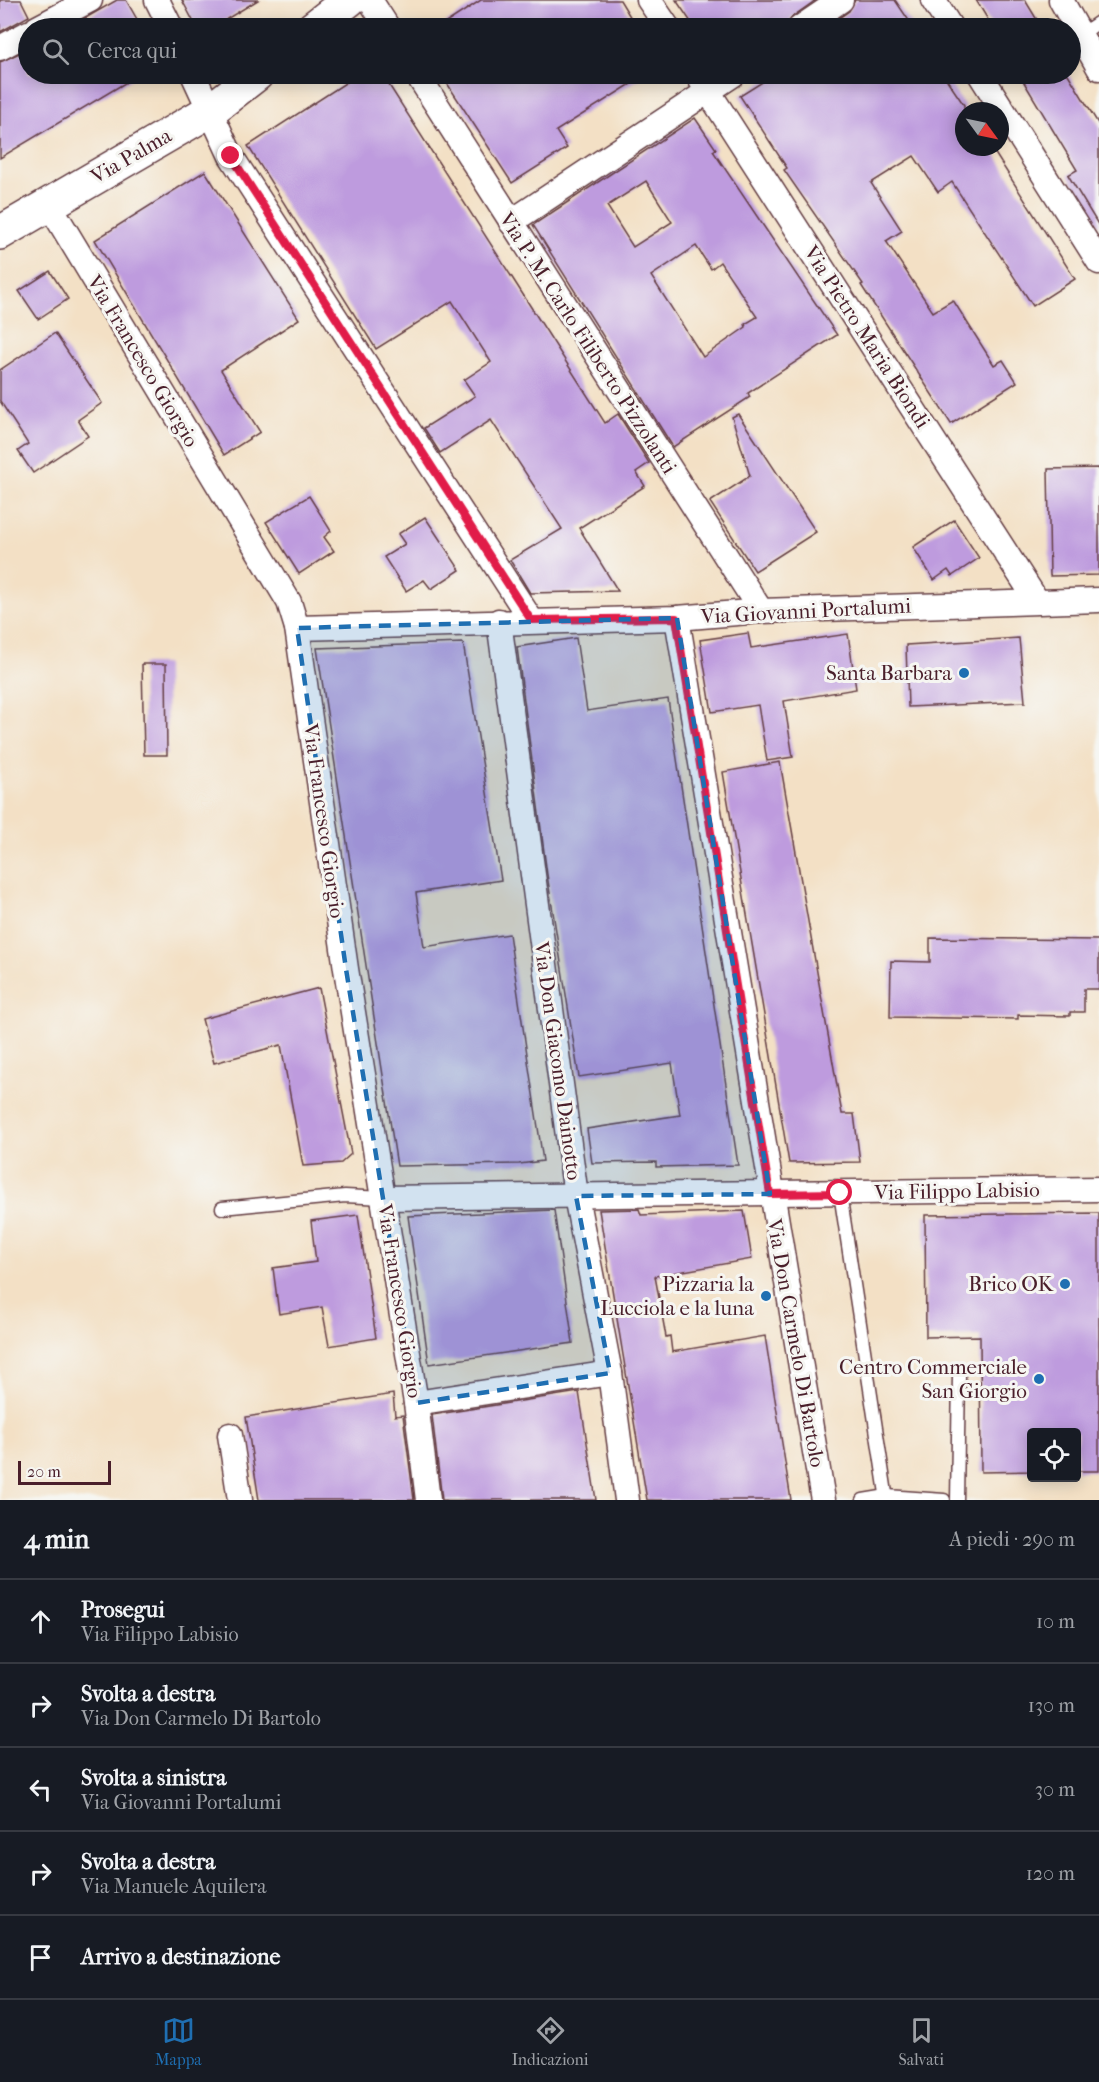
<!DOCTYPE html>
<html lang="it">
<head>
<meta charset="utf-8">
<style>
	body { margin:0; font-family:"IM FELL French Canon",serif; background:#20242c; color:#f1f3f6 }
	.controls { position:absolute; right:18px; bottom:18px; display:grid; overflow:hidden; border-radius:6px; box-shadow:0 3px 15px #0003 }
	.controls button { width:54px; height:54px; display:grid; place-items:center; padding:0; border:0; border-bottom:2px solid #363941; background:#171b24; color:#f1f3f6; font:30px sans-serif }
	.compass { position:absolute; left:955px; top:102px; width:54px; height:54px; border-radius:50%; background:#171b24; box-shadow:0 3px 15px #0003; rotate:123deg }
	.scale { position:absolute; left:18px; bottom:15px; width:93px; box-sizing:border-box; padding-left:6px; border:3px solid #4a1f2b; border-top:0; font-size:16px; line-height:21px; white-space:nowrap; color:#4a1f2b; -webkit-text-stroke:4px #f6f6f2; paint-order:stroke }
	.stop { position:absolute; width:18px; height:18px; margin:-14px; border:4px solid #e11d48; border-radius:50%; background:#fff }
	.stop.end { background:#e11d48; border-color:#fff; box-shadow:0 2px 6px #0008 }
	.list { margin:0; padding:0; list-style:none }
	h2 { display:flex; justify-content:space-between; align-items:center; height:78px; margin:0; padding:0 24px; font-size:26px }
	h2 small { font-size:20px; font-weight:400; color:#9ea1a6 }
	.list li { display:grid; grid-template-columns:39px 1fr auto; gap:18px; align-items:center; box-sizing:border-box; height:84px; padding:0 24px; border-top:2px solid #363941 }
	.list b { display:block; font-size:22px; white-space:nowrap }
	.list p { margin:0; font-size:20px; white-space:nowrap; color:#9ea1a6 }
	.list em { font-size:20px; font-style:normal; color:#9ea1a6 }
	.icon { flex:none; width:33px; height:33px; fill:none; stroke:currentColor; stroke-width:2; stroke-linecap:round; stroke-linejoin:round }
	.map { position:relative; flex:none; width:1099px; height:1500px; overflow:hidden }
	.search { position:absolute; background:#171b24; box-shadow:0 3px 15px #0003; left:18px; right:18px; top:18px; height:66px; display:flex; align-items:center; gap:15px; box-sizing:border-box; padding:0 21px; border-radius:33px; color:#9ea1a6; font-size:22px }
	.sheet { height:498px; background:#171b24 }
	nav { display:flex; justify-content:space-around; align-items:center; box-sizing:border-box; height:84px; border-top:2px solid #363941; background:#171b24; font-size:16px; color:#9ea1a6 }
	nav a { display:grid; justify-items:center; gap:3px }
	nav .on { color:#1f6fb2 }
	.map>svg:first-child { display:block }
	.building { fill:#be9bde; fill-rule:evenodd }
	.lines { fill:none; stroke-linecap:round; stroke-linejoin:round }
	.lane-casing { stroke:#633c42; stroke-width:15 }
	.street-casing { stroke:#633c42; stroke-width:27 }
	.secondary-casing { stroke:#633c42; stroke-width:36 }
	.lane { stroke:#fff; stroke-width:12 }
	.street { stroke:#fff; stroke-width:24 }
	.secondary { stroke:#fff; stroke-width:33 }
	.route { stroke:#e11d48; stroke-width:8 }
	.marked { fill:#1f6fb2; fill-opacity:0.2; stroke:#1f6fb2; stroke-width:4.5; stroke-dasharray:12 8; stroke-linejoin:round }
	.poi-dot { fill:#1f6fb2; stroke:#f6f6f2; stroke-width:2 }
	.labels { text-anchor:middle; stroke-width:6; stroke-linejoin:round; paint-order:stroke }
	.street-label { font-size:21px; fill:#4a1f2b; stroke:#f6f6f2 }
	.poi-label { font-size:21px; fill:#4a1f2b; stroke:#f6f6f2; text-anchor:end }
</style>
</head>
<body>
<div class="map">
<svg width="1099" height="1500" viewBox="0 0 1099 1500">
	<rect width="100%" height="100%" fill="#f6f6f2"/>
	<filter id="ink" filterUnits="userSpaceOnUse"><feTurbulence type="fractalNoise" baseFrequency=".0167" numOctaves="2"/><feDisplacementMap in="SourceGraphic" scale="12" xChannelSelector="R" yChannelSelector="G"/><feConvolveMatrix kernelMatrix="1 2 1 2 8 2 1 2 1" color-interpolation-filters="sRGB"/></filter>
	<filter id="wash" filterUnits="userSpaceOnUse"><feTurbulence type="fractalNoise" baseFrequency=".008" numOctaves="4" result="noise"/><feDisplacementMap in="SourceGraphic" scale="24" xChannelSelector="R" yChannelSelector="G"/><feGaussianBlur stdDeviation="1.35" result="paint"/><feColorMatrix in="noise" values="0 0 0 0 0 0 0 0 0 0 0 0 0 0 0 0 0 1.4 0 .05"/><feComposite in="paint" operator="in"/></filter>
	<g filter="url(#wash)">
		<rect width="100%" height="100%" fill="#f3e0c5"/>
		<g id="blocks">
			<g class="building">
				<path d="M0 0H21L29 16 0 32Z"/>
				<path d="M117 0H126L142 28H68Z"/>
				<path d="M182 0H258L212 28H197Z"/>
				<path d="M481 0H620L637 28H438Z"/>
				<path d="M676 0H816L792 17 786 28H695Z"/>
				<path d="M855 0H895L914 28H825L849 11Z"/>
				<path d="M976 0H1025L1042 28H993Z"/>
				<path d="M28 49V74H140L0 158V62Z"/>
				<path d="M359 74H382L605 423 618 414 649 463 636 472 645 486 579 528 618 591 530 593 510 560 562 529 491 420 440 453 424 428 475 396 464 380 491 362 452 301 376 349 248 146Z"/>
				<path d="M441 74H647L556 131 567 148 512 183Z"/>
				<path d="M775 74H943L964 105V147H991L1075 279 1033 306 952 182 938 192 914 156 871 183 902 231 886 241 933 312 953 300 994 365 1003 360 1017 382 951 424 861 285 863 284 784 170 787 168 740 96Z"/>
				<path d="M1019 74H1068L1099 125V226L1068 175 1077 170Z"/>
				<path d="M695 118 716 149 713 151 837 335 748 393 750 397 673 447 533 225ZM646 181 672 222 633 247 607 206ZM696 246 711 269 720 262 757 317 745 324 746 327 703 357 651 276Z"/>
				<path d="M205 171 299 319 221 370 260 432 224 455 95 240Z"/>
				<path d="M50 271 68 299 38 319 19 291Z"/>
				<path d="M55 333 102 403 78 420 88 436 33 473 18 451 28 444 0 401V370Z"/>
				<path d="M738 414 816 532 755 571 710 502 750 476 732 417Z"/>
				<path d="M1099 468V575L1050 576 1048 469Z"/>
				<path d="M309 496 331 531 324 537 334 551 299 574 266 522Z"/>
				<path d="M425 517 460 570 431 589 424 580 406 591 384 557 405 544 398 534Z"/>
				<path d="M954 520 979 558 952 576 948 570 934 580 913 547Z"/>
				<path d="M748 633 751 648 848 634 856 689 784 701 793 757 767 761 758 705 712 712 700 640Z"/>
				<path d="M576 638 587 711 668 699 738 1165 656 1167V1162L592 1163 587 1129 680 1115 672 1063 579 1077 547 874 517 647Z"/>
				<path d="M1019 638 1025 702 908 707 906 645Z"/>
				<path d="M463 643 501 880 416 893 424 947 509 934 543 1161 519 1164 397 1166 317 648Z"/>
				<path d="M142 664H166L167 755H144Z"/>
				<path d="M780 762 842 1114H854L860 1162 789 1163 723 772Z"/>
				<path d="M930 938 1099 940V989H1084V1012H1070V1016L1018 1015V1019L890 1017 891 961 930 962Z"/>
				<path d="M319 988 351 1154 341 1163 303 1166 281 1045 214 1063 202 1019Z"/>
				<path d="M639 1209 641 1215 744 1211 752 1259 655 1276 666 1337 670 1336 672 1352 765 1336 791 1500H647L599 1210Z"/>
				<path d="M554 1210 573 1343 429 1364 408 1216Z"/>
				<path d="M1099 1213V1471H1077V1432H1032V1471L981 1472 980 1336 926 1337 925 1215Z"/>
				<path d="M358 1215 376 1338 329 1346 322 1307 279 1314 273 1268 316 1262 311 1221Z"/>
				<path d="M579 1392 596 1500H442L432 1415Z"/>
				<path d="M393 1394 395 1416 403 1415 414 1500H259L246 1417Z"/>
			</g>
		</g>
	</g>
	<g filter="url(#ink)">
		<use href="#blocks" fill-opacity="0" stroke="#633c42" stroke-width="1.5"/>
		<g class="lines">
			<defs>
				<g id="lane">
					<path d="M1080 35 1099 22"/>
					<path d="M840 1193 887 1500"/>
					<path d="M222 1208 345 1196 383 1198"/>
					<path d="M863 1500 887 1496 944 1500"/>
					<path d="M957 1500 959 1375"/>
				</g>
				<g id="street">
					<path d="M157 0 171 28"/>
					<path d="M370 0 388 28"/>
					<path d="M649 0 668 28"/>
					<path d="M933 0 951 28"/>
					<path d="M1061 0 1099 68"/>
					<path d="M37 28 90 0"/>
					<path d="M800 28 841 0"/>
					<path d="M0 48 28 33"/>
					<path d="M193 74 231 156 531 620"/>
					<path d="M417 74 761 611"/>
					<path d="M697 74 1037 601"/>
					<path d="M980 74 1099 262"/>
					<path d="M49 204 289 602 297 628 346 969 416 1403 428 1500"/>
					<path d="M511 222 734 74"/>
					<path d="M677 618 823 1500"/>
					<path d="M499 621 576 1196 610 1373 627 1500"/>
					<path d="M297 628 677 618 761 611 1099 600"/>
					<path d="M383 1198 1099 1189"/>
					<path d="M416 1403 610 1373"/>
					<path d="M230 1435 240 1500"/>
				</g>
				<g id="secondary">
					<path d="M313 28 349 0"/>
					<path d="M0 233 211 110 257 74"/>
				</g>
			</defs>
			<use href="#lane" class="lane-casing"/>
			<use href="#street" class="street-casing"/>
			<use href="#secondary" class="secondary-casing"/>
			<use href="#lane" class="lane"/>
			<use href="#street" class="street"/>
			<use href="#secondary" class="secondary"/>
		</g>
	</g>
	<g class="lines" filter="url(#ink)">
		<path class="route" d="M231 156 531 620 676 618 770 1194 840 1193"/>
	</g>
	<path class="marked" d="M677 618 770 1194 576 1196 610 1373 416 1403 346 969 297 628Z"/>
	<g class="poi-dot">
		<circle cx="964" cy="673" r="6"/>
		<circle cx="1065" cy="1284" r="6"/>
		<circle cx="766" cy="1296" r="6"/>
		<circle cx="1039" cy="1379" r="6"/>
	</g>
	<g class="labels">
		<g class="street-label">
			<text transform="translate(131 156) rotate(-30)" y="7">Via Palma</text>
			<text transform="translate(867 337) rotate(57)" y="7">Via Pietro Maria Biondi</text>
			<text transform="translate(588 343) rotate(57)" y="7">Via P. M. Carlo Filiberto Pizzolanti</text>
			<text transform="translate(143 361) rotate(59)" y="7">Via Francesco Giorgio</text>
			<text transform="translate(806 611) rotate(-3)" y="7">Via Giovanni Portalumi</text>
			<text transform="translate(324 821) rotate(82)" y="7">Via Francesco Giorgio</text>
			<text transform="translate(558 1061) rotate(82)" y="7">Via Don Giacomo Dainotto</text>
			<text transform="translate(957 1191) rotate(-1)" y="7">Via Filippo Labisio</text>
			<text transform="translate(400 1301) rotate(81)" y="7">Via Francesco Giorgio</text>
			<text transform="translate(796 1343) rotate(80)" y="7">Via Don Carmelo Di Bartolo</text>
		</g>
		<g class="poi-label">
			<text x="952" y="680">Santa Barbara</text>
			<text x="754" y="1291">Pizzaria la<tspan x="754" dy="24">Lucciola e la luna</tspan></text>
			<text x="1053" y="1291">Brico OK</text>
			<text x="1027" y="1374">Centro Commerciale<tspan x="1027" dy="24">San Giorgio</tspan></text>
		</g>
	</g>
</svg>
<div class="controls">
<button><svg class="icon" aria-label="locate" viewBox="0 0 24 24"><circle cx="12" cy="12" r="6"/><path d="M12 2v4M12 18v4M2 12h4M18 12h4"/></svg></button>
</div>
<svg class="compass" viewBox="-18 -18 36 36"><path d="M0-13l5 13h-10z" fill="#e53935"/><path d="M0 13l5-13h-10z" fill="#9ea1a6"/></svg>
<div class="scale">20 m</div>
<div class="stop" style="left:840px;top:1193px"></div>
<div class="stop end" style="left:231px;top:156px"></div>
<div class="search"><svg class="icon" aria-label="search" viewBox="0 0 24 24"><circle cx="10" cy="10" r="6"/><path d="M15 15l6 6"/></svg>Cerca qui</div>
</div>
<section class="sheet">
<h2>4 min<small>A piedi · 290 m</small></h2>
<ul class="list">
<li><svg class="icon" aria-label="ahead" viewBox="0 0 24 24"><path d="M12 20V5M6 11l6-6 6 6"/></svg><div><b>Prosegui</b><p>Via Filippo Labisio</p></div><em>10 m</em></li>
<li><svg class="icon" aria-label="right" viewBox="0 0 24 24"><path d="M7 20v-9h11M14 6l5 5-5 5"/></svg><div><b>Svolta a destra</b><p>Via Don Carmelo Di Bartolo</p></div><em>130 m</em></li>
<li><svg class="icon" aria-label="left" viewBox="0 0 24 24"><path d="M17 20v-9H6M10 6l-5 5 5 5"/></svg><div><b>Svolta a sinistra</b><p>Via Giovanni Portalumi</p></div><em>30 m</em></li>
<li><svg class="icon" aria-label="right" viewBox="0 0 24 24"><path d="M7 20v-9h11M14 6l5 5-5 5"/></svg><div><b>Svolta a destra</b><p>Via Manuele Aquilera</p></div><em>120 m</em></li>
<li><svg class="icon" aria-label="arrive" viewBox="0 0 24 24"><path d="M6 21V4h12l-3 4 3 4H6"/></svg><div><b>Arrivo a destinazione</b></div></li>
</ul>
</section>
<nav>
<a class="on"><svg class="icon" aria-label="map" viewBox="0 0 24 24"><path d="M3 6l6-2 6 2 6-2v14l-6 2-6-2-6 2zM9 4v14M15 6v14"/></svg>Mappa</a>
<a><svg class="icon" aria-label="directions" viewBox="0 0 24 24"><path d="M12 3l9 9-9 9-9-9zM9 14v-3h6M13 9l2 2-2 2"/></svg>Indicazioni</a>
<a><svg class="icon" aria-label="saved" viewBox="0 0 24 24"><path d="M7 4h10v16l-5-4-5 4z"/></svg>Salvati</a>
</nav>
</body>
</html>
